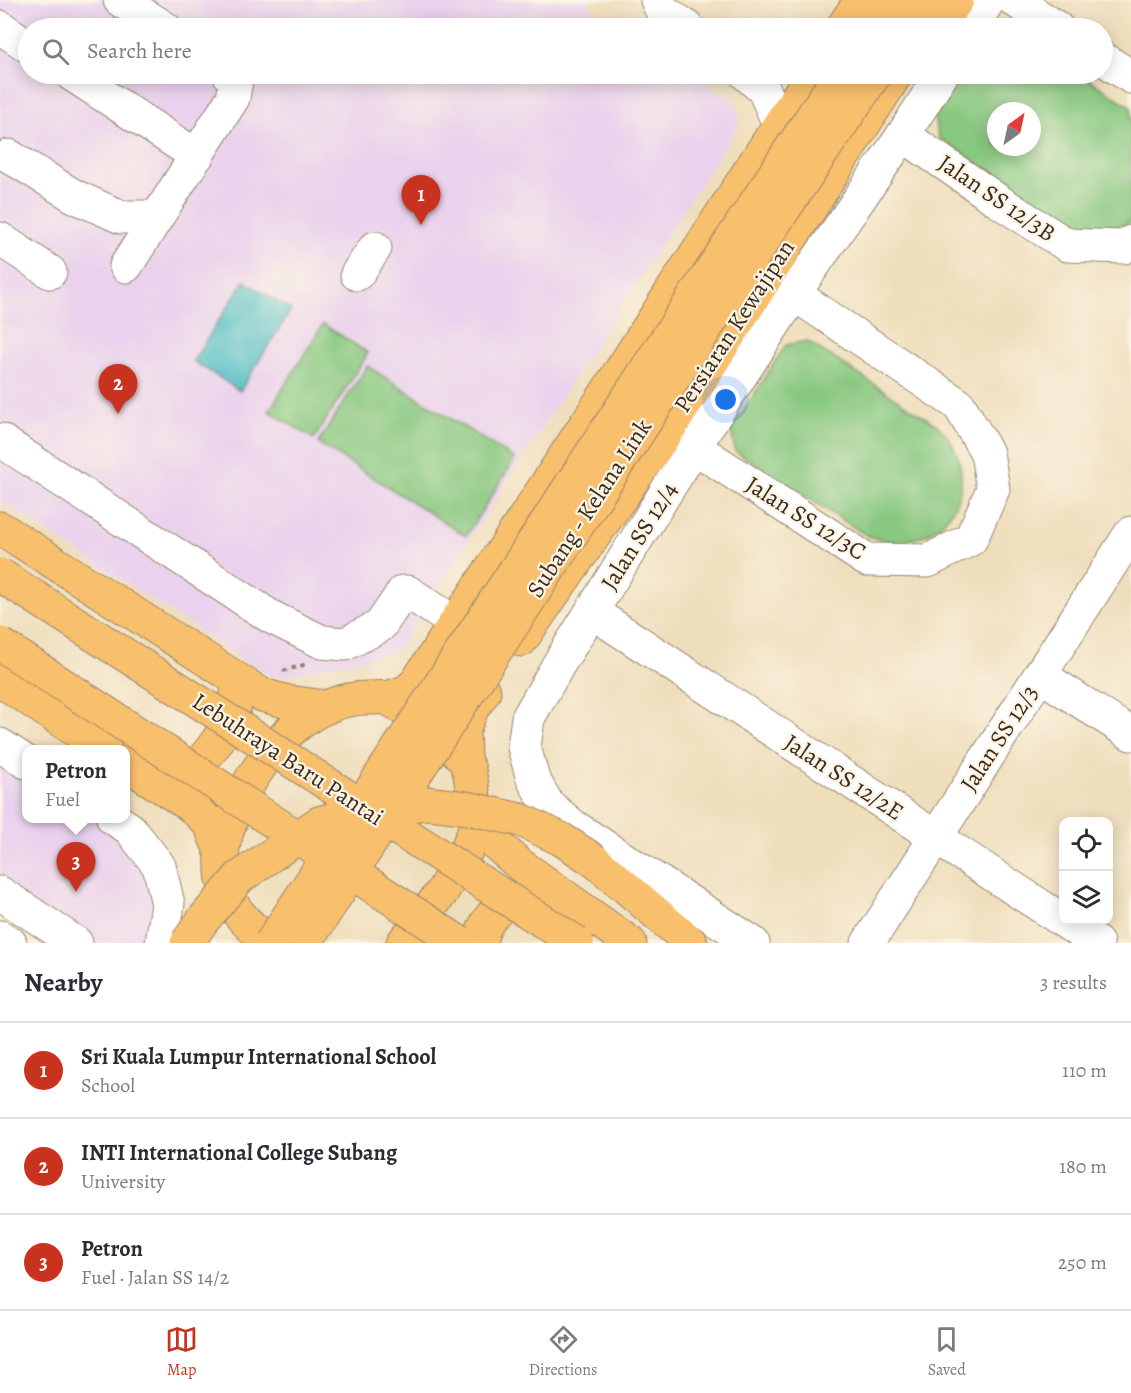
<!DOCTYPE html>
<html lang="en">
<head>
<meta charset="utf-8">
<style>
	body { margin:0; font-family:Alegreya,serif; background:#f7f7f7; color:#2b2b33 }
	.controls { position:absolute; right:18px; bottom:18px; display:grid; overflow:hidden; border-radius:12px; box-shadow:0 3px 15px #0003 }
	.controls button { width:54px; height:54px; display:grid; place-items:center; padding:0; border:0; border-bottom:2px solid #e1e1e2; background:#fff; color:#2b2b33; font:30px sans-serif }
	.compass { position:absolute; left:987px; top:102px; width:54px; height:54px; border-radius:50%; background:#fff; box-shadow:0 3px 15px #0003; rotate:33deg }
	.you { position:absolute; left:726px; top:400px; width:21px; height:21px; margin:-15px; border:4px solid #fff; border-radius:50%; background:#1a73e8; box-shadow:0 0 0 9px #1a73e833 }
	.badge { display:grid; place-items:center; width:39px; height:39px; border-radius:50%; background:#c8321e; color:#fff; font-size:20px; font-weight:700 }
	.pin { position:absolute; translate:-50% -50px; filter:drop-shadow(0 2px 3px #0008) }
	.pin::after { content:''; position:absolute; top:32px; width:21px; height:18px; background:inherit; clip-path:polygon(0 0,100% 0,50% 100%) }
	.popup { position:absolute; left:22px; top:745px; width:108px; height:78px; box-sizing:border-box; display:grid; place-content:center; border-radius:12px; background:#fff; filter:drop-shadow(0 2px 4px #0005); font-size:20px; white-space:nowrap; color:#7c7c81 }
	.popup b { font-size:22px; color:#2b2b33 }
	.popup::after { content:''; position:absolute; left:50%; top:100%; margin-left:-12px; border:12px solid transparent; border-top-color:#fff }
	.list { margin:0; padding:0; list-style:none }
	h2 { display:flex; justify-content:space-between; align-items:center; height:78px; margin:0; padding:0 24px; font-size:26px }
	h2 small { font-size:20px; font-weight:400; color:#7c7c81 }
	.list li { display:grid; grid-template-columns:39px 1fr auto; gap:18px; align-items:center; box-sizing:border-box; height:96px; padding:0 24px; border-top:2px solid #e1e1e2 }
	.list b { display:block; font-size:22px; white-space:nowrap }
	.list p { margin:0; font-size:20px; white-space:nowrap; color:#7c7c81 }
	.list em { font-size:20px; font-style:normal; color:#7c7c81 }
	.icon { flex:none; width:33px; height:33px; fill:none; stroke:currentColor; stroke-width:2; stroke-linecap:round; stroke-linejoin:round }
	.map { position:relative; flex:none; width:1131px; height:943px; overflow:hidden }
	.search { position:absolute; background:#fff; box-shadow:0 3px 15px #0003; left:18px; right:18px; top:18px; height:66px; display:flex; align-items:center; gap:15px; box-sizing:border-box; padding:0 21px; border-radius:33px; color:#7c7c81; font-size:22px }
	.sheet { height:366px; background:#fff }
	nav { display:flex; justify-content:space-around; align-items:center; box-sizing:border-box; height:84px; border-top:2px solid #e1e1e2; background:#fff; font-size:16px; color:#7c7c81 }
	nav a { display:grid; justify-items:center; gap:3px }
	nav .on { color:#c8321e }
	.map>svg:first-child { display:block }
	.built { fill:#ead1ed }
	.green { fill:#88c880; stroke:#62794f; stroke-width:1.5; fill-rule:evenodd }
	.water { fill:#4fbdc6; stroke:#457472; stroke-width:1.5 }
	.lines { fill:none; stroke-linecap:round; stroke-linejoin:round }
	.minor-casing { stroke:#95846d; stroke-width:35 }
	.major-casing { stroke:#95846d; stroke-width:35 }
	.highway-casing { stroke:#95846d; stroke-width:35 }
	.path { stroke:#95846d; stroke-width:4; stroke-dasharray:4.5 4.5; stroke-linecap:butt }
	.minor { stroke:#fff; stroke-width:33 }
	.major { stroke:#f8bf6c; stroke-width:33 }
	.highway { stroke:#f8bf6c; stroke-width:33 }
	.major-bridge-casing { stroke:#95846d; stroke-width:35; stroke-linecap:butt }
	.highway-bridge-casing { stroke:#95846d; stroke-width:35; stroke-linecap:butt }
	.major-bridge { stroke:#f8bf6c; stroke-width:33 }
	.highway-bridge { stroke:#f8bf6c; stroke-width:33 }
	.labels { text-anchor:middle; stroke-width:4.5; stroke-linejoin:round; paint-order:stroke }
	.street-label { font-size:24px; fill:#3b2a1e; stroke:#fcf5e5 }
</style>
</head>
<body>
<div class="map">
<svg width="1131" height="943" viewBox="0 0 1131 943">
	<rect width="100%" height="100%" fill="#fcf5e5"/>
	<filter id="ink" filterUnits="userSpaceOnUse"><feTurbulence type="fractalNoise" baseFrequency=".0167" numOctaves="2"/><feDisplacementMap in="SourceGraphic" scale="12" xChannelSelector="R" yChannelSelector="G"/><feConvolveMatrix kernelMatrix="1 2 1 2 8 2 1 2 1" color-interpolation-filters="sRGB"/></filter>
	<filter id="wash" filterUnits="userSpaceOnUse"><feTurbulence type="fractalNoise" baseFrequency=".008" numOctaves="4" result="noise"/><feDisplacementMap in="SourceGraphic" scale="24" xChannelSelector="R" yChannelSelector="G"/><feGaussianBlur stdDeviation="1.35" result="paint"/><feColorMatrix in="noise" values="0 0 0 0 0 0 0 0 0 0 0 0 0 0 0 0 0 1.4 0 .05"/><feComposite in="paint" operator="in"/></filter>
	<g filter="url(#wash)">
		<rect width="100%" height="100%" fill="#efdebc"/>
		<g class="built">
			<path d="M0 0H590V7L623 28H28V74H692L736 102 740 123 396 652 272 678 0 501Z"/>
			<path d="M0 758 26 776V818L92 819 123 839 147 873 153 906 150 943H46L0 913Z"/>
		</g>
		<g class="green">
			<path d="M963 74H1080L1131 107V222C1109 231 1091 232 1069 223L939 138 934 117ZM996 111H1032V147H996Z"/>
			<path d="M323 324 368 353 314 439 269 411Z"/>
			<path d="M807 341 937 425C995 481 940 565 866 535L735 451 731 430 786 345Z"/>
			<path d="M367 366 515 459 466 536 318 443Z"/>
		</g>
		<path class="water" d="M244 281 291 310 240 391 193 361Z"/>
	</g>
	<g filter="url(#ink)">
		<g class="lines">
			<defs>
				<g id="minor">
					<path d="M120 0 165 28"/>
					<path d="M657 0 661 9 688 28"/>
					<path d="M1014 0 1057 28"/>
					<path d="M0 27 28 46"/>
					<path d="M971 28 989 0"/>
					<path d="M1102 58 1131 77"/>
					<path d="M71 74 197 156"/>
					<path d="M746 74 764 90 779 124"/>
					<path d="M903 135 1000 202 1067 245 1124 247 1131 242"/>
					<path d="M9 156 74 196 121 217H156"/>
					<path d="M0 239 50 272"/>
					<path d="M126 266 233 98 236 81 229 74"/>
					<path d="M357 274 375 248"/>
					<path d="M0 440 271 617 322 642 345 644 380 626 403 592H408L455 623"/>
					<path d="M694 447 867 560 928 561 971 539 993 489 987 453 959 405 794 294"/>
					<path d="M592 612 1097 943"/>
					<path d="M1040 675 1131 734"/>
					<path d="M0 745 26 762"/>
					<path d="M113 818 130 829 159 866 168 904 162 943"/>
					<path d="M0 893 76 943"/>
					<path d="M0 937 10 943"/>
					<path d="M753 943 573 826 548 805 533 779 524 747 528 718 560 662 694 447 794 294 903 135 942 74"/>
					<path d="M868 943 1131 533"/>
				</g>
				<g id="major">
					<path d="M842 28 861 0"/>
					<path d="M869 28 888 0"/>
					<path d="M905 28 924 0"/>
					<path d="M937 28 957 0"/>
					<path d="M521 640 672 424 896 74"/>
					<path d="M386 698 406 692 416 683 601 401 812 74"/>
					<path d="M464 759 463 730 472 709 484 692"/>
					<path d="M270 943C251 927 232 912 225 887 209 835 258 758 296 726 318 708 344 697 372 698 376 698 382 697 386 698 392 700 400 707 405 710"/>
					<path d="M403 943 442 892 466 851 475 829 477 814 469 770 464 759 449 743"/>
				</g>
				<g id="highway">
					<path d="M0 528 262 695 288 702 327 707"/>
					<path d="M0 680 105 750"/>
					<path d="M125 763 191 806 210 824 221 852"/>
					<path d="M170 792C197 767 233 733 237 693"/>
					<path d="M477 814 495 843 519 864 630 943"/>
					<path d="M595 861 691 943"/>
					<path d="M480 943C485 910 509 900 537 893"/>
				</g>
			</defs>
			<use href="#minor" class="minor-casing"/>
			<use href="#major" class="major-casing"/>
			<use href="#highway" class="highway-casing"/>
			<path class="path" d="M283 671 307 664"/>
			<use href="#minor" class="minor"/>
			<use href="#major" class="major"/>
			<use href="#highway" class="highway"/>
			<defs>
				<g id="major-bridge">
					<path d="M271 943 840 74"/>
					<path d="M305 943 774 224 875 74"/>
				</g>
				<g id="highway-bridge">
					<path d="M0 575 577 943"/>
					<path d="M0 644 460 943"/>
					<path d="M187 943 203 920 239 878 267 858 319 823 374 808 429 803 467 808 521 820 561 839 595 861"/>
				</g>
			</defs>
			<use href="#major-bridge" class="major-bridge-casing"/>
			<use href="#highway-bridge" class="highway-bridge-casing"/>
			<use href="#major-bridge" class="major-bridge"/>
			<use href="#highway-bridge" class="highway-bridge"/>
		</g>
	</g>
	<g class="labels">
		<g class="street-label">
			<text transform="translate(997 198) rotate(34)" y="8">Jalan SS 12/3B</text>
			<text transform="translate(734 326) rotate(-57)" y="8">Persiaran Kewajipan</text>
			<text transform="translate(589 508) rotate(-57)" y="8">Subang - Kelana Link</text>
			<text transform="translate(806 518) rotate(32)" y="8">Jalan SS 12/3C</text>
			<text transform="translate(639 536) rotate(-58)" y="8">Jalan SS 12/4</text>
			<text transform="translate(999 738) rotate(-57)" y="8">Jalan SS 12/3</text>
			<text transform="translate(288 759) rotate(33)" y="8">Lebuhraya Baru Pantai</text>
			<text transform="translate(844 777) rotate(33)" y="8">Jalan SS 12/2E</text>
		</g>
	</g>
</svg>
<div class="controls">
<button><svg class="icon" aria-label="locate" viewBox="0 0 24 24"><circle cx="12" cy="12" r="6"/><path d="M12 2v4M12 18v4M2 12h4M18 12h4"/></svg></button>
<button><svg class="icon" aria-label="layers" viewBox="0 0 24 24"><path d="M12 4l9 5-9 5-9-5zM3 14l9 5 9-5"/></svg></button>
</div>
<svg class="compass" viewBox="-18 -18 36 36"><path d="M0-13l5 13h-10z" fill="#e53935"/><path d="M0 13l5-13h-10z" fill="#7c7c81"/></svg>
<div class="you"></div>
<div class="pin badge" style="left:421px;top:225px">1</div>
<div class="pin badge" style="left:118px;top:414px">2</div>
<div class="pin badge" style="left:76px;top:892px">3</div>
<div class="popup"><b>Petron</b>Fuel</div>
<div class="search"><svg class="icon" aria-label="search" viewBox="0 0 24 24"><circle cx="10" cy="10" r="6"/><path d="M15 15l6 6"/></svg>Search here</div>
</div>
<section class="sheet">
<h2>Nearby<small>3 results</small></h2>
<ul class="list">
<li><span class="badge">1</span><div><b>Sri Kuala Lumpur International School</b><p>School</p></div><em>110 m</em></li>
<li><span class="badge">2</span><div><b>INTI International College Subang</b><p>University</p></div><em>180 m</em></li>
<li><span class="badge">3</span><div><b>Petron</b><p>Fuel · Jalan SS 14/2</p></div><em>250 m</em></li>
</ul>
</section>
<nav>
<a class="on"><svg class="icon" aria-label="map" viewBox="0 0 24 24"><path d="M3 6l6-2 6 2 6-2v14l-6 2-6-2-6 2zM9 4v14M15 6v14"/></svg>Map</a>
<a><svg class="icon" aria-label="directions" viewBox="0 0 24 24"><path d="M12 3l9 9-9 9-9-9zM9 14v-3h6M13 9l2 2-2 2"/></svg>Directions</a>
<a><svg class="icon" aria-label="saved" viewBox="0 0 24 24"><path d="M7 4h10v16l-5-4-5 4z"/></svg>Saved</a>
</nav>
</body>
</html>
